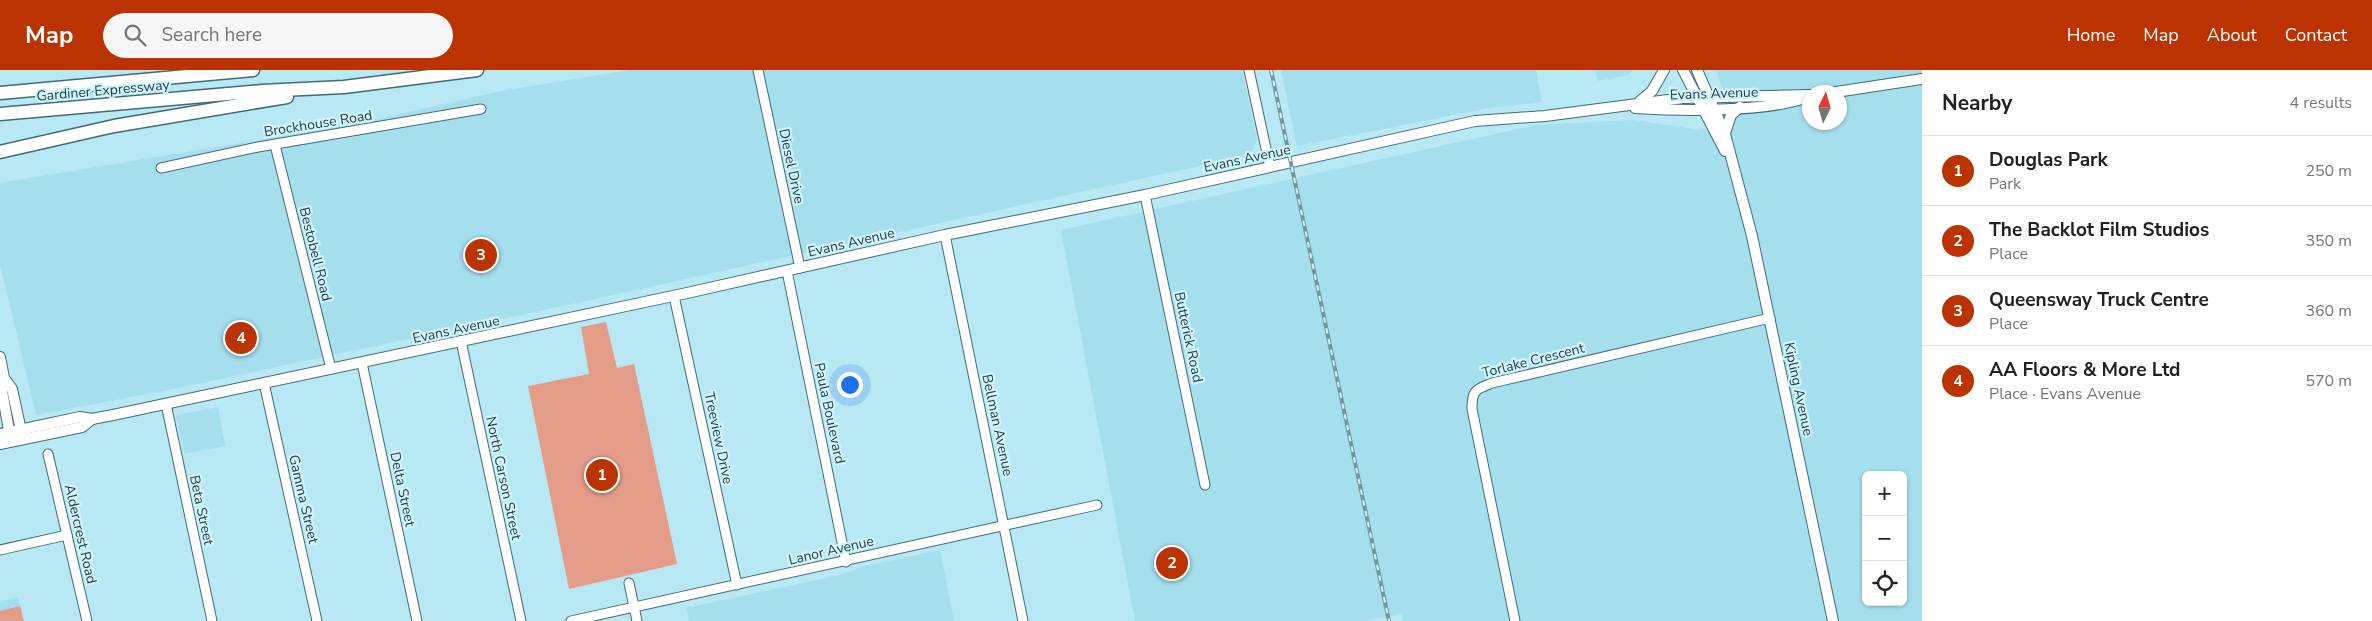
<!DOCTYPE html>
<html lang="en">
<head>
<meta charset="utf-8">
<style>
	body { margin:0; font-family:"Nunito Sans",sans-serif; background:#f6f6f6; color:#202124 }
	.controls { position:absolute; right:15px; bottom:15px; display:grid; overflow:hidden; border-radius:8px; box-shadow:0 1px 4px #0004 }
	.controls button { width:45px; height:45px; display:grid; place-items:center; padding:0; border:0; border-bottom:1px solid #e0e0e0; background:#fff; color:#202124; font:25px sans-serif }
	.compass { position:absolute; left:1802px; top:15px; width:45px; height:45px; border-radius:50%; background:#fff; box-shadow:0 1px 4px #0004; rotate:5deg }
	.you { position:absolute; left:849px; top:314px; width:18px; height:18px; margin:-12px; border:4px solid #fff; border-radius:50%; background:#1a73e8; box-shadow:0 0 0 8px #1a73e833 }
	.badge { display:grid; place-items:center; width:32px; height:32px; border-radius:50%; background:#b30; color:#fff; font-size:16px; font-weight:700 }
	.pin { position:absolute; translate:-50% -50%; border:2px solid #fff; box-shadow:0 1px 5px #0006 }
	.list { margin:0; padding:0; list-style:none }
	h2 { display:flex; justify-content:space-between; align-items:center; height:65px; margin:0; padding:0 20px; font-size:21px }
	h2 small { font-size:16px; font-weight:400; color:#757577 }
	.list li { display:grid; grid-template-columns:32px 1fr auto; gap:15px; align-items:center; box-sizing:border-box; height:70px; padding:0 20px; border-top:1px solid #e0e0e0 }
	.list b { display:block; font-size:19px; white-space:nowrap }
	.list p { margin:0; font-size:16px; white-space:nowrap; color:#757577 }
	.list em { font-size:16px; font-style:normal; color:#757577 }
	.icon { flex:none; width:28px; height:28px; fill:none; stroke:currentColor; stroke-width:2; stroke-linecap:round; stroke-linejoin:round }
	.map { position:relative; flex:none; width:1922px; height:551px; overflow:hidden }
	header { display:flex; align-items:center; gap:30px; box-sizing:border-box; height:70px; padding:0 25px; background:#b30; color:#fff }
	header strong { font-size:24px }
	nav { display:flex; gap:28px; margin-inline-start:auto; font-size:18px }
	.search { width:350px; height:45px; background:#f6f6f6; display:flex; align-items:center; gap:12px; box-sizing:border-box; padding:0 18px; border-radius:28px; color:#757577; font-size:19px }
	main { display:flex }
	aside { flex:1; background:#fff }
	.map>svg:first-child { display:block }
	.built { fill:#a5deed; fill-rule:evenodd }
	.green { fill:#e39c88 }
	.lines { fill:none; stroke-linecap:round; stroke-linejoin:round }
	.minor-casing { stroke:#3f6b77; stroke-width:11 }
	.major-casing { stroke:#3f6b77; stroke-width:12 }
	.highway-casing { stroke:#3f6b77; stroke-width:15 }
	.minor { stroke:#fff; stroke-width:9 }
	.major { stroke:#fff; stroke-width:10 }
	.highway { stroke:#fff; stroke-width:12 }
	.rail-casing { stroke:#74959f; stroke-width:4 }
	.rail { stroke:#cef4fe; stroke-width:2; stroke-dasharray:5.5; stroke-linecap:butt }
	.labels { text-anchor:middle; stroke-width:4.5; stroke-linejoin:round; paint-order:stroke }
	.street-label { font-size:14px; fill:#2b3e43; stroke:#cef4fe }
</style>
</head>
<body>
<header>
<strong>Map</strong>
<div class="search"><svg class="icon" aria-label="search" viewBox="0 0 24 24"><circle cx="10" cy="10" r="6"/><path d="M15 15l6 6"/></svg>Search here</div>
<nav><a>Home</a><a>Map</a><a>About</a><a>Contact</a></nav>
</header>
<main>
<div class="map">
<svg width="1922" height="551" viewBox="0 0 1922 551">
	<rect width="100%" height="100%" fill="#b9e8f5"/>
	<g class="built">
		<path d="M630 0H1242L1257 71 1249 85 600 228 169 320 36 345 0 194V113L356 54 501 21Z"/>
		<path d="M1281 0H1536L1542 32 1489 38 1297 76Z"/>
		<path d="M1595 0H1633L1628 5 1598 11Z"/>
		<path d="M1716 0H1922V551H1403L1401 543 1367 551H1135L1061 160 1536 55 1634 50 1699 60 1735 52ZM1810 22H1840V52H1810ZM1866 405H1903V532H1866Z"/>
		<path d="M218 337 225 376 184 384 176 345Z"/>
		<path d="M940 480 954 551H689L686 538 840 505 861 497Z"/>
		<path d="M18 527 23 551H0V531Z"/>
	</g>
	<g class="green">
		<path d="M606 252 617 298 634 294 677 494 569 519 528 316 589 304 581 257Z"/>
		<path d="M20 536 24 551H0V541Z"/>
	</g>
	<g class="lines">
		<defs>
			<g id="minor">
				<path d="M758 0 800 198"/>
				<path d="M1249 0 1270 97"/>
				<path d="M275 75 331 299"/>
				<path d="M161 98 258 77 481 39"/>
				<path d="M1145 125 1205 415"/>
				<path d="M945 165 1023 551"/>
				<path d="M787 201 846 492"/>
				<path d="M674 226 737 515"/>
				<path d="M461 271 521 551"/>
				<path d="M362 293 417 551"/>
				<path d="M264 313 317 551"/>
				<path d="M166 334 212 551"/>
				<path d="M48 384 87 551"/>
				<path d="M0 480 67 465"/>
				<path d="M629 513 637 551"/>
				<path d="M571 551 1097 435"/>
				<path d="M1515 551 1472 339C1472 320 1475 320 1492 313L1770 248"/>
			</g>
			<g id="major">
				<path d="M1683 0 1725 81"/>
				<path d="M1697 0 1725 64 1752 166 1833 551"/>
				<path d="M1836 22 1922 9"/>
				<path d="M1639 32 1652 21 1664 0"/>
				<path d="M1635 38C1681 41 1759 42 1802 29"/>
				<path d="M1725 63 1731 45 1740 37"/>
				<path d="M0 287 4 308 12 319 22 365"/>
				<path d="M4 308 2 321 10 366"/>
				<path d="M0 364 80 347 92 349 113 345 687 223 945 165 1145 125 1475 51 1545 46 1683 28 1810 25"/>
				<path d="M0 374 82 357 92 349"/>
			</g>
			<g id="highway">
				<path d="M0 23 253 0"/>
				<path d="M0 44 262 21 344 17 477 0"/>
				<path d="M0 82 114 56 287 27"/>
			</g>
		</defs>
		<use href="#minor" class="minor-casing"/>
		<use href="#major" class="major-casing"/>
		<use href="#highway" class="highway-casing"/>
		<use href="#minor" class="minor"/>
		<use href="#major" class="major"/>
		<use href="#highway" class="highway"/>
		<defs>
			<path id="rail" d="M1271 0 1389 551"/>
		</defs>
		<use href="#rail" class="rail-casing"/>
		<use href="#rail" class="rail"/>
	</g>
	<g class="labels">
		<g class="street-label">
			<text transform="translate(103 20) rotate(-5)" y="5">Gardiner Expressway</text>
			<text transform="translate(1714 23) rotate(-2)" y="5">Evans Avenue</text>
			<text transform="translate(318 53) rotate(-9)" y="5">Brockhouse Road</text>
			<text transform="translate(1247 88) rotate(-12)" y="5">Evans Avenue</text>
			<text transform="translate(792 96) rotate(78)" y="5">Diesel Drive</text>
			<text transform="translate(851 172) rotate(-13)" y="5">Evans Avenue</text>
			<text transform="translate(316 184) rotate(76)" y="5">Bestobell Road</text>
			<text transform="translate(456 259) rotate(-12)" y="5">Evans Avenue</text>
			<text transform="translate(1189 267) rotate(78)" y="5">Butterick Road</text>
			<text transform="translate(1533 290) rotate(-14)" y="5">Torlake Crescent</text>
			<text transform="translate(1799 319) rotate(78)" y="5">Kipling Avenue</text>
			<text transform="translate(830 343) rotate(78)" y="5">Paula Boulevard</text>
			<text transform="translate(998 355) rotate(78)" y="5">Bellman Avenue</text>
			<text transform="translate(719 368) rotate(78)" y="5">Treeview Drive</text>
			<text transform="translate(504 408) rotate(78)" y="5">North Carson Street</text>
			<text transform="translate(403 419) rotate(78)" y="5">Delta Street</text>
			<text transform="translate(304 429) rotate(77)" y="5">Gamma Street</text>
			<text transform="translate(202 440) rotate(78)" y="5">Beta Street</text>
			<text transform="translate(81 464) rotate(77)" y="5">Aldercrest Road</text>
			<text transform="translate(831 480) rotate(-13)" y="5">Lanor Avenue</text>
		</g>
	</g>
</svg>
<div class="controls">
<button>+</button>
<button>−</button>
<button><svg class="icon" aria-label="locate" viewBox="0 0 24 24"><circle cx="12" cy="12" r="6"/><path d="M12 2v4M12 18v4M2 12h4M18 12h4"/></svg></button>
</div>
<svg class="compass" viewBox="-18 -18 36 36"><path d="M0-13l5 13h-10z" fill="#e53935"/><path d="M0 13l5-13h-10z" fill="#757577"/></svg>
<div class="you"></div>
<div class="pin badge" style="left:602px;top:405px">1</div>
<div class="pin badge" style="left:1172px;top:493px">2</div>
<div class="pin badge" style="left:481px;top:185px">3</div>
<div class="pin badge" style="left:241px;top:268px">4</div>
</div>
<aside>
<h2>Nearby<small>4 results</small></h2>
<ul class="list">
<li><span class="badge">1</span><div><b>Douglas Park</b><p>Park</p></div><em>250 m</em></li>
<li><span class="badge">2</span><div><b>The Backlot Film Studios</b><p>Place</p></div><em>350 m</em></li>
<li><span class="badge">3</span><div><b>Queensway Truck Centre</b><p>Place</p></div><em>360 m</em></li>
<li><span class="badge">4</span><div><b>AA Floors &amp; More Ltd</b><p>Place · Evans Avenue</p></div><em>570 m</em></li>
</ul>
</aside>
</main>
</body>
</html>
